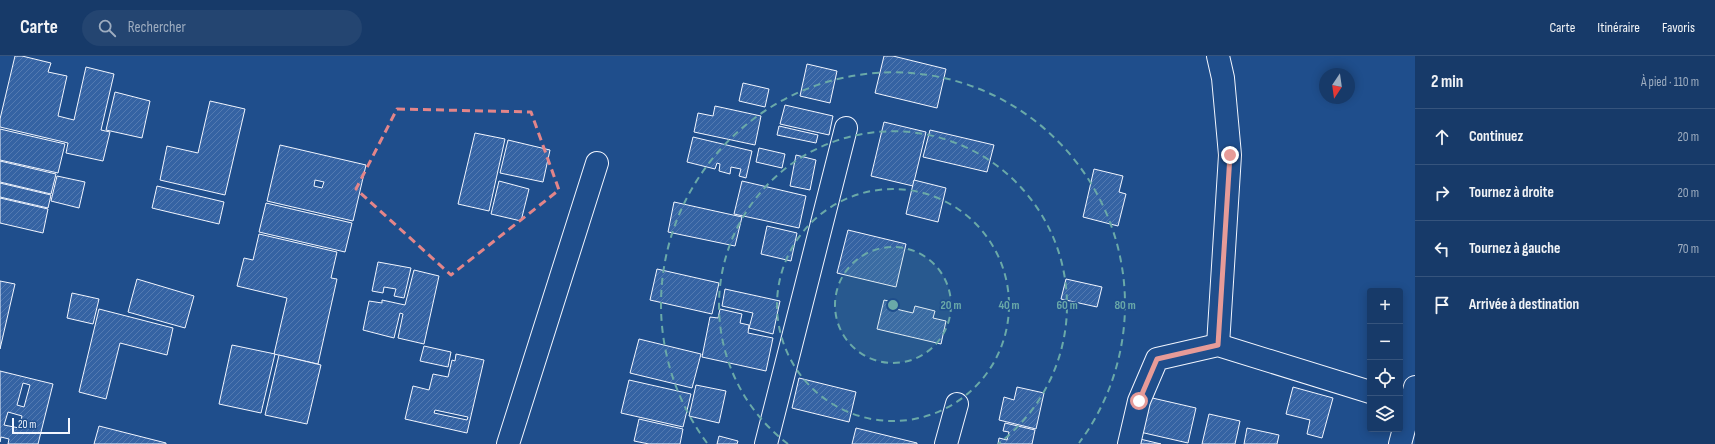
<!DOCTYPE html>
<html lang="fr">
<head>
<meta charset="utf-8">
<style>
	body { margin:0; font-family:"Sofia Sans Condensed",sans-serif; background:#244571; color:#f1f3f6 }
	.controls { position:absolute; right:12px; bottom:12px; display:grid; overflow:hidden; border-radius:4px; box-shadow:0 2px 10px #0003 }
	.controls button { width:36px; height:36px; display:grid; place-items:center; padding:0; border:0; border-bottom:1px solid #36547d; background:#173a69; color:#f1f3f6; font:20px sans-serif }
	.compass { position:absolute; left:1319px; top:12px; width:36px; height:36px; border-radius:50%; background:#173a69; box-shadow:0 2px 10px #0003; rotate:193deg }
	.scale { position:absolute; left:12px; bottom:10px; width:58px; box-sizing:border-box; padding-left:4px; border:2px solid #f2f6ff; border-top:0; font-size:11px; line-height:14px; white-space:nowrap; color:#f2f6ff; -webkit-text-stroke:3px #1f4e8c; paint-order:stroke }
	.stop { position:absolute; width:12px; height:12px; margin:-9px; border:3px solid #e69b98; border-radius:50%; background:#fff }
	.stop.end { background:#e69b98; border-color:#fff; box-shadow:0 1px 4px #0008 }
	.list { margin:0; padding:0; list-style:none }
	h2 { display:flex; justify-content:space-between; align-items:center; height:52px; margin:0; padding:0 16px; font-size:17px }
	h2 small { font-size:13px; font-weight:400; color:#9eadc0 }
	.list li { display:grid; grid-template-columns:26px 1fr auto; gap:12px; align-items:center; box-sizing:border-box; height:56px; padding:0 16px; border-top:1px solid #36547d }
	.list b { display:block; font-size:15px; white-space:nowrap }
	.list em { font-size:13px; font-style:normal; color:#9eadc0 }
	.icon { flex:none; width:22px; height:22px; fill:none; stroke:currentColor; stroke-width:2; stroke-linecap:round; stroke-linejoin:round }
	.map { position:relative; flex:none; width:1415px; height:388px; overflow:hidden }
	header { display:flex; align-items:center; gap:24px; box-sizing:border-box; height:56px; padding:0 20px; background:#173a69; border-bottom:1px solid #36547d }
	header strong { font-size:19px }
	nav { display:flex; gap:22px; margin-inline-start:auto; font-size:14px }
	.search { width:280px; height:36px; background:#244571; display:flex; align-items:center; gap:10px; box-sizing:border-box; padding:0 14px; border-radius:22px; color:#9eadc0; font-size:15px }
	main { display:flex }
	aside { flex:1; background:#173a69 }
	.map>svg:first-child { display:block }
	.building { fill:url(#building-hatch); stroke:#f2f6ff; fill-rule:evenodd }
	.lines { fill:none; stroke-linecap:round; stroke-linejoin:round }
	.minor-casing { stroke:#f2f6ff; stroke-width:24 }
	.minor { stroke:#1f4e8c; stroke-width:22 }
	.route { stroke:#e69b98; stroke-width:5 }
	.marked { fill:none; stroke:#e38589; stroke-width:3; stroke-dasharray:8 5; stroke-linejoin:round }
	.ring { fill:none; stroke:#6aa9a8; stroke-width:2; stroke-dasharray:7 5 }
	.centre { fill:#6aa9a8; stroke:#1f4e8c; stroke-width:2 }
	.ring-label { font-size:12px; text-anchor:middle; font-weight:bold; fill:#6aa9a8; stroke:#1f4e8c; stroke-width:3; stroke-linejoin:round; paint-order:stroke }
</style>
</head>
<body>
<header>
<strong>Carte</strong>
<div class="search"><svg class="icon" aria-label="search" viewBox="0 0 24 24"><circle cx="10" cy="10" r="6"/><path d="M15 15l6 6"/></svg>Rechercher</div>
<nav><a>Carte</a><a>Itinéraire</a><a>Favoris</a></nav>
</header>
<main>
<div class="map">
<svg width="1415" height="388" viewBox="0 0 1415 388">
	<defs>
		<pattern id="building-hatch" width="6" height="6" patternUnits="userSpaceOnUse"><rect width="6" height="6" fill="#3563a3"/><path d="M-1 1l2-2M0 6l6-6M5 7l2-2" fill="none" stroke="#537ab1"/></pattern>
	</defs>
	<rect width="100%" height="100%" fill="#1f4e8c"/>
	<g class="building">
		<path d="M15 0H22L51 7 48 16 67 20 58 60 74 64 86 11 114 18 101 74 110 76 103 105 66 97 68 87 0 71V63Z"/>
		<path d="M884 0H893L946 13 937 52 875 37Z"/>
		<path d="M807 8 837 15 830 47 800 40Z"/>
		<path d="M743 27 769 33 765 51 739 45Z"/>
		<path d="M115 36 150 45 142 82 106 74Z"/>
		<path d="M210 45 245 53 225 139 160 124 167 90 198 97Z"/>
		<path d="M785 49 833 60 829 79 780 68Z"/>
		<path d="M715 50 761 60 755 89 694 76 698 57 713 60Z"/>
		<path d="M884 66 926 76 913 130 871 120Z"/>
		<path d="M779 70 818 79 816 87 777 79Z"/>
		<path d="M0 73 65 88 58 117 0 104Z"/>
		<path d="M930 74 994 89 987 116 923 101Z"/>
		<path d="M475 77 505 83 489 155 458 148Z"/>
		<path d="M693 81 752 95 746 122 739 120 741 113 731 111 730 118 719 115 720 108 717 107 715 113 687 106Z"/>
		<path d="M508 84 550 94 543 126 500 117Z"/>
		<path d="M280 89 366 109 353 165 267 145ZM315 124 324 126 322 132 314 130Z"/>
		<path d="M759 92 785 98 782 112 756 106Z"/>
		<path d="M796 99 816 104 810 134 790 130Z"/>
		<path d="M0 105 56 118 51 138 0 126Z"/>
		<path d="M1094 113 1123 120 1119 136 1126 138 1118 170 1083 161Z"/>
		<path d="M57 120 85 126 79 152 51 145Z"/>
		<path d="M914 124 946 132 938 166 906 158Z"/>
		<path d="M499 125 529 133 521 165 491 158Z"/>
		<path d="M742 125 806 140 799 172 734 158Z"/>
		<path d="M0 127 51 139 48 152 0 141Z"/>
		<path d="M157 130 224 146 219 168 152 152Z"/>
		<path d="M0 142 48 153 43 177 0 167Z"/>
		<path d="M674 146 742 161 735 190 668 176Z"/>
		<path d="M266 147 352 167 345 196 259 176Z"/>
		<path d="M767 170 797 177 791 205 761 198Z"/>
		<path d="M848 174 906 188 896 231 837 217Z"/>
		<path d="M259 178 337 196 331 222 337 223 318 308 274 298 287 242 237 230 244 202 253 204Z"/>
		<path d="M378 206 411 212 404 242 394 240 396 233 384 231 383 237 372 235Z"/>
		<path d="M657 213 719 227 712 258 650 244Z"/>
		<path d="M414 214 439 220 424 288 398 282 403 258 400 257 394 282 363 274 369 245 382 247V244L405 249Z"/>
		<path d="M137 223 194 240 185 272 128 256Z"/>
		<path d="M1066 223 1102 231 1097 251 1061 243Z"/>
		<path d="M0 225 15 228 0 293Z"/>
		<path d="M725 233 780 245 773 278 749 272 753 257 722 250Z"/>
		<path d="M72 237 99 243 93 268 67 262Z"/>
		<path d="M884 244 897 247 896 253 913 257 915 250 935 255 933 262 946 265 941 288 877 273Z"/>
		<path d="M99 253 173 272 167 299 120 287 106 343 79 336Z"/>
		<path d="M720 253 742 258 740 267 749 269 748 277 773 282 766 315 702 301 710 261 718 262Z"/>
		<path d="M639 283 701 298 692 332 630 317Z"/>
		<path d="M232 289 275 298 261 357 219 348Z"/>
		<path d="M424 290 451 296 448 311 420 305Z"/>
		<path d="M456 298 484 304 467 377 405 363 413 330 429 334 433 318 448 321 452 304 455 305ZM435 354 468 361 467 364 434 357Z"/>
		<path d="M279 299 321 309 307 368 265 359Z"/>
		<path d="M0 315 53 328 38 388H8L9 383 1 381 0 386ZM23 327 30 329 24 351 17 349ZM8 356 22 360 19 372 4 369Z"/>
		<path d="M799 322 856 336 849 366 792 352Z"/>
		<path d="M629 324 691 338 683 371 621 357Z"/>
		<path d="M696 329 726 335 719 367 689 360Z"/>
		<path d="M1017 331 1044 337 1036 373 999 364 1004 341 1014 344Z"/>
		<path d="M1293 331 1333 342 1322 382 1307 378 1310 364 1286 358Z"/>
		<path d="M1148 341 1196 352 1188 387 1140 376Z"/>
		<path d="M1209 358 1240 365 1235 388H1202Z"/>
		<path d="M639 363 683 373 680 388H649L634 385Z"/>
		<path d="M1005 367 1035 374 1032 388H998L999 382 1007 384 1009 376 1003 375Z"/>
		<path d="M99 370 166 387V388H94Z"/>
		<path d="M856 372 917 387V388H852Z"/>
		<path d="M1247 372 1279 379 1277 388H1244Z"/>
		<path d="M719 380 738 385 737 388H717Z"/>
		<path d="M1140 383 1161 388H1139Z"/>
	</g>
	<g class="lines">
		<defs>
			<g id="minor">
				<path d="M1218 289 1230 99 1223 22 1218 0"/>
				<path d="M508 388 597 107"/>
				<path d="M766 388 846 72"/>
				<path d="M946 388 957 348"/>
				<path d="M1129 388 1139 345 1157 303 1218 289 1370 336"/>
				<path d="M1400 388 1415 331"/>
			</g>
		</defs>
		<use href="#minor" class="minor-casing"/>
		<use href="#minor" class="minor"/>
	</g>
	<g class="lines">
		<path class="route" d="M1139 345 1157 303 1218 289 1230 99"/>
	</g>
	<path class="marked" d="M397 53 531 56 559 134 451 219 356 133Z"/>
	<circle cx="893" cy="249" r="58" fill="#6aa9a8" fill-opacity=".12"/>
	<g class="ring">
		<circle cx="893" cy="249" r="58"/>
		<circle cx="893" cy="249" r="116"/>
		<path d="M788 388A174 174 0 1 1 998 388"/>
		<path d="M707 387A232 232 0 1 1 1079 387"/>
	</g>
	<circle cx="893" cy="249" r="6" class="centre"/>
	<g class="ring-label">
		<text x="951" y="253">20 m</text>
		<text x="1009" y="253">40 m</text>
		<text x="1067" y="253">60 m</text>
		<text x="1125" y="253">80 m</text>
	</g>
</svg>
<div class="controls">
<button>+</button>
<button>−</button>
<button><svg class="icon" aria-label="locate" viewBox="0 0 24 24"><circle cx="12" cy="12" r="6"/><path d="M12 2v4M12 18v4M2 12h4M18 12h4"/></svg></button>
<button><svg class="icon" aria-label="layers" viewBox="0 0 24 24"><path d="M12 4l9 5-9 5-9-5zM3 14l9 5 9-5"/></svg></button>
</div>
<svg class="compass" viewBox="-18 -18 36 36"><path d="M0-13l5 13h-10z" fill="#e53935"/><path d="M0 13l5-13h-10z" fill="#9eadc0"/></svg>
<div class="scale">20 m</div>
<div class="stop" style="left:1139px;top:345px"></div>
<div class="stop end" style="left:1230px;top:99px"></div>
</div>
<aside>
<h2>2 min<small>À pied · 110 m</small></h2>
<ul class="list">
<li><svg class="icon" aria-label="ahead" viewBox="0 0 24 24"><path d="M12 20V5M6 11l6-6 6 6"/></svg><div><b>Continuez</b></div><em>20 m</em></li>
<li><svg class="icon" aria-label="right" viewBox="0 0 24 24"><path d="M7 20v-9h11M14 6l5 5-5 5"/></svg><div><b>Tournez à droite</b></div><em>20 m</em></li>
<li><svg class="icon" aria-label="left" viewBox="0 0 24 24"><path d="M17 20v-9H6M10 6l-5 5 5 5"/></svg><div><b>Tournez à gauche</b></div><em>70 m</em></li>
<li><svg class="icon" aria-label="arrive" viewBox="0 0 24 24"><path d="M6 21V4h12l-3 4 3 4H6"/></svg><div><b>Arrivée à destination</b></div></li>
</ul>
</aside>
</main>
</body>
</html>
